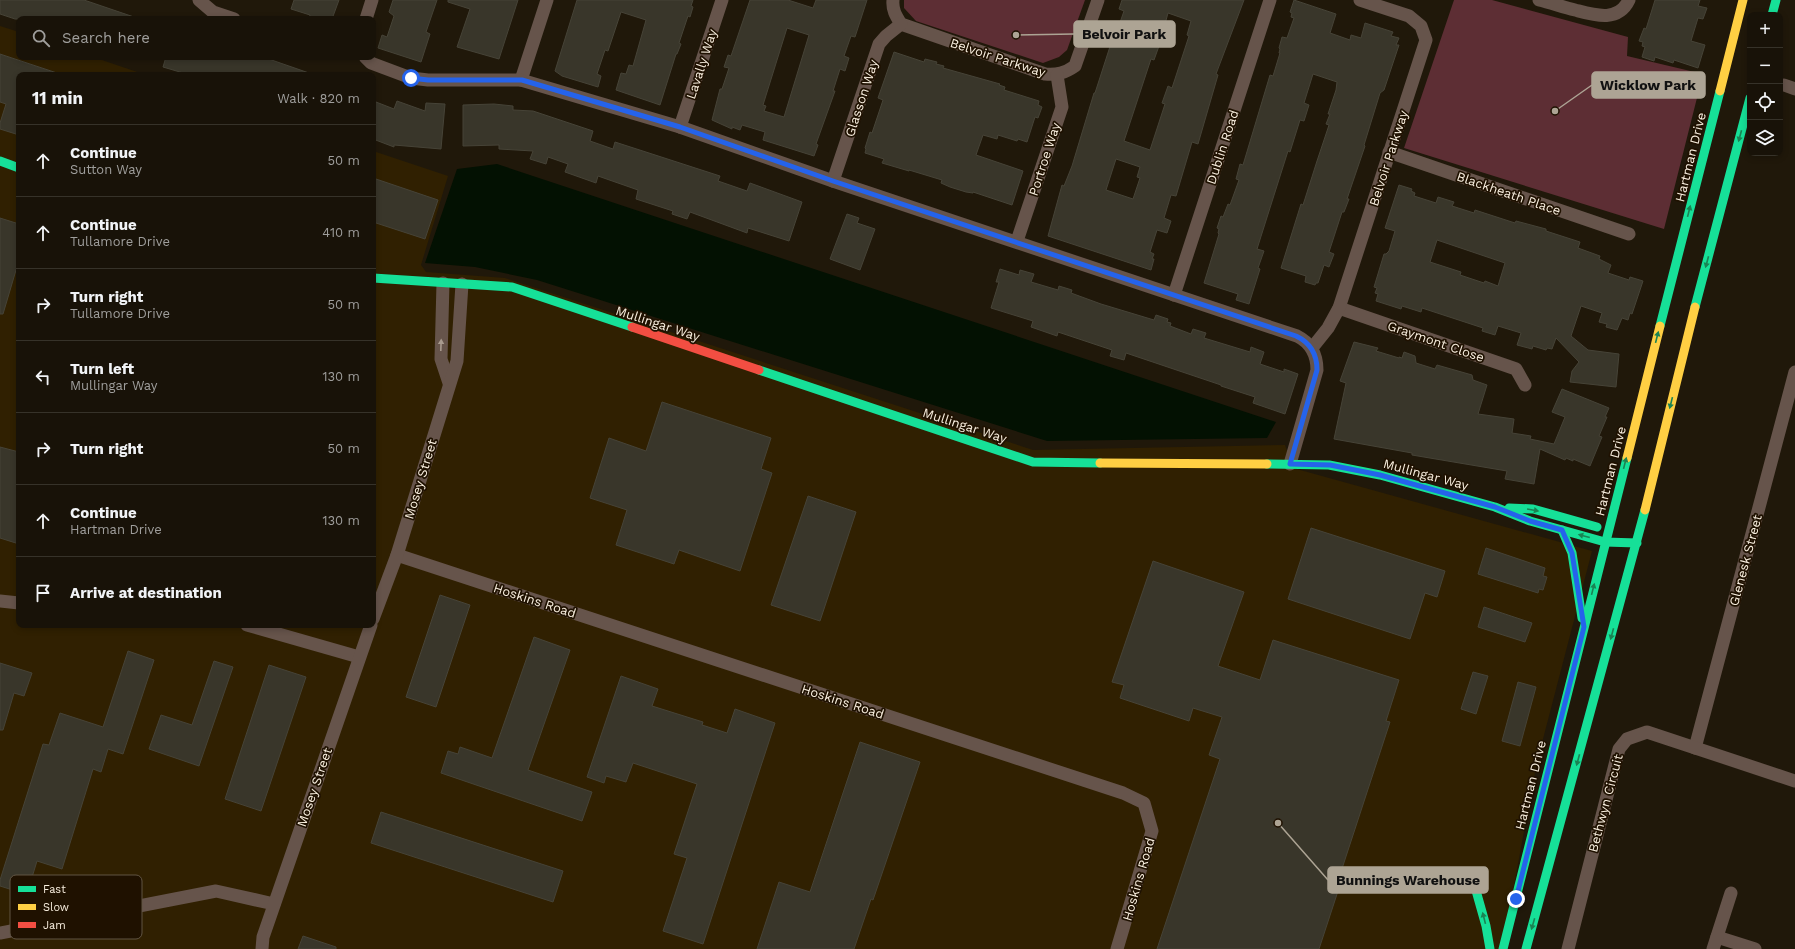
<!DOCTYPE html>
<html lang="en">
<head>
<meta charset="utf-8">
<style>
	body { margin:0; font-family:"Work Sans",sans-serif; background:#211b12; color:#f1f3f6 }
	.controls { position:absolute; right:12px; top:12px; display:grid; overflow:hidden; border-radius:8px; box-shadow:0 2px 6px #0003 }
	.controls button { width:36px; height:36px; display:grid; place-items:center; padding:0; border:0; border-bottom:1px solid #363229; background:#181208; color:#f1f3f6; font:20px sans-serif }
	.stop { position:absolute; width:12px; height:12px; margin:-9px; border:3px solid #2563eb; border-radius:50%; background:#fff }
	.stop.end { background:#2563eb; border-color:#fff; box-shadow:0 1px 4px #0008 }
	.list { margin:0; padding:0; list-style:none }
	h2 { display:flex; justify-content:space-between; align-items:center; height:52px; margin:0; padding:0 16px; font-size:17px }
	h2 small { font-size:13px; font-weight:400; color:#9f9e9c }
	.list li { display:grid; grid-template-columns:26px 1fr auto; gap:12px; align-items:center; box-sizing:border-box; height:72px; padding:0 16px; border-top:1px solid #363229 }
	.list b { display:block; font-size:15px; white-space:nowrap }
	.list p { margin:0; font-size:13px; white-space:nowrap; color:#9f9e9c }
	.list em { font-size:13px; font-style:normal; color:#9f9e9c }
	.icon { flex:none; width:22px; height:22px; fill:none; stroke:currentColor; stroke-width:2; stroke-linecap:round; stroke-linejoin:round }
	.map { position:relative; flex:none; width:1795px; height:949px; overflow:hidden }
	.search { position:absolute; background:#181208; box-shadow:0 2px 6px #0003; left:16px; top:16px; width:360px; height:44px; display:flex; align-items:center; gap:10px; box-sizing:border-box; padding:0 14px; border-radius:8px; color:#9f9e9c; font-size:15px }
	.panel { position:absolute; background:#181208; box-shadow:0 2px 6px #0003; left:16px; top:72px; width:360px; height:556px; border-radius:8px }
	.map>svg:first-child { display:block }
	.built { fill:#302001 }
	.green { fill:#5d2e34 }
	.water { fill:#031102 }
	.building { fill:#39362a; stroke:#464337; fill-rule:evenodd }
	.lines { fill:none; stroke-linecap:round; stroke-linejoin:round }
	.street { stroke:#66544b; stroke-width:13 }
	.fast { stroke:#16e098; stroke-width:9 }
	.slow { stroke:#ffcf43; stroke-width:9 }
	.jam { stroke:#f24e42; stroke-width:9 }
	.oneway { fill:#1a8354 }
	.oneway2 { fill:#a89a8e }
	.route { stroke:#2563eb; stroke-width:5 }
	.labels { text-anchor:middle; stroke-width:3.5; stroke-linejoin:round; paint-order:stroke }
	.street-label { font-size:13px; fill:#f9efdf; stroke:#1f1100 }
	.key { fill:#1f1100; stroke:#605443; stroke-width:1 }
	.key-label { font-size:11px; fill:#f9efdf }
	.leader { fill:none; stroke:#ada494; stroke-width:1.5 }
	.callout-dot { fill:#ada494; stroke:#1f1100; stroke-width:1.5 }
	.callout { fill:#ada494; stroke:#ada494; stroke-width:1.5 }
	.callout-label { font-size:14px; text-anchor:middle; font-weight:bold; fill:#111 }
</style>
</head>
<body>
<div class="map">
<svg width="1795" height="949" viewBox="0 0 1795 949">
	<rect width="100%" height="100%" fill="#20180a"/>
	<path class="built" d="M0 26 19 32V57H93L146 75H19V625H373V151L448 176 421 265 426 272 505 278 1033 450 1285 445 1293 468 1592 551 1537 762 1502 949H0Z"/>
	<g class="green">
		<path d="M904 0H1085L1067 50 1059 57 1043 63 916 21 904 8Z"/>
		<path d="M1454 0H1492L1628 37 1627 56 1703 74 1664 229 1404 148Z"/>
	</g>
	<path class="water" d="M497 164 1276 422 1267 438 1047 441 537 280 475 267 425 263 457 169Z"/>
	<g class="building">
		<path d="M0 0H84L134 17V19H15L0 14Z"/>
		<path d="M294 0H339L332 19H309L310 15 291 9Z"/>
		<path d="M393 0H437L426 32 430 34 421 62 378 48 382 35 387 37 394 16 389 12Z"/>
		<path d="M448 0H518L499 59 457 47 470 9 448 2Z"/>
		<path d="M577 0H693L691 6 693 7 690 17 688 16 679 43 681 44 677 54H676L660 105 616 90 621 73 626 74 629 65 633 66 646 20 621 12 608 51 605 50 597 74 601 76 598 87 562 76 555 71Z"/>
		<path d="M750 0H788L813 8 816 0H867L855 37 851 36 844 56 849 58 845 71 840 69 833 91H835L816 144 818 145 814 156 763 140 765 132 742 125 740 130 732 127V129L712 120 720 89H722L729 68 724 67 728 55 731 56ZM787 28 809 35 784 117 764 111 766 106 763 105Z"/>
		<path d="M1122 0H1244L1216 74 1218 75 1198 144 1192 142 1176 196 1171 195 1164 218 1171 221 1167 233 1157 230 1150 252 1154 254 1152 259H1154L1151 270 1048 236 1062 185 1064 186 1072 166 1094 93H1095L1115 31H1117L1124 11 1119 9ZM1168 13 1191 21 1187 35 1189 36 1172 88 1168 86 1162 103 1165 104 1150 150 1124 141 1151 59 1154 60 1159 46 1152 44 1160 22 1165 24ZM1116 159 1140 167 1137 177 1140 178 1133 199 1106 190Z"/>
		<path d="M1294 0 1336 14 1330 33 1350 40 1351 35 1361 38 1365 23 1393 32 1391 36 1399 38 1396 45H1399L1384 90 1380 93 1364 145 1365 146 1347 199H1349L1344 212H1342L1329 252 1334 254 1329 267 1324 265 1318 283H1316L1315 285 1305 282 1306 276 1281 268 1301 204 1303 205 1317 161 1329 125 1326 124 1330 114H1328L1336 90 1337 82 1313 74 1304 103 1309 105 1304 121 1300 120 1290 152 1288 151 1257 249 1264 251 1258 268 1260 269 1249 304 1236 300 1238 294 1204 283 1219 234 1218 233 1219 229 1217 228 1221 216 1223 217 1228 204 1230 205 1239 180 1236 179 1240 164 1243 165 1270 75 1273 76 1280 53H1279L1280 49 1279 48 1282 37 1287 38 1294 18 1291 17 1292 13 1290 12Z"/>
		<path d="M1655 0H1700L1698 6 1707 8 1703 19 1698 18 1691 41 1705 45 1698 68 1674 60 1673 63 1655 57 1654 61 1642 57 1645 47 1642 46 1643 42 1639 41 1644 28 1646 29Z"/>
		<path d="M894 52 924 62 925 59 937 62 936 64 944 66 943 68 1000 84 999 85 1005 87 1004 90 1039 101 1038 105 1042 107 1038 118 1035 117 1027 142 1018 139 1017 141 998 135 997 139 983 135 976 155 1023 171 1012 205 973 192V193L966 192 950 187 941 183 942 180 909 170V171L882 163 884 159 865 153 866 149 865 148 870 132 872 133 883 100 878 98Z"/>
		<path d="M0 54 57 73 56 75H19V135L0 129V123L6 104 0 102Z"/>
		<path d="M166 57H263L309 73V75H190L163 67Z"/>
		<path d="M397 101 425 111 426 103 445 104 441 149 394 145V147L373 139V110L376 102 394 109Z"/>
		<path d="M494 104 513 106V110L533 111 593 131 590 141 613 149 615 142 720 176 718 181 747 191 750 183 802 202 789 241 748 228 747 233 690 212 687 219 672 214 673 211 636 199 638 190 598 176 596 183 565 172 568 164 548 157 546 164 530 159 533 151 499 149V145L463 146V105Z"/>
		<path d="M373 178 438 200 425 239 373 222Z"/>
		<path d="M1399 185 1412 189 1411 191 1415 193 1414 196 1436 203 1438 197 1454 202 1452 206 1474 213 1475 210 1515 223 1516 221 1546 229V231L1580 242 1578 248 1600 256 1599 259 1611 265 1608 273 1629 280 1630 277 1643 281 1632 314 1630 313 1628 320 1622 318 1617 330 1606 327 1607 324 1599 322 1602 313 1581 306 1571 336 1588 350 1619 354 1616 387 1570 382 1572 371 1579 362 1556 338 1552 349 1547 348 1546 350 1533 346 1532 349 1517 345 1521 333 1498 326 1495 335 1482 331 1483 328 1422 308 1421 312 1402 306 1401 309 1376 301 1378 294 1375 293 1377 288 1374 287 1384 254H1386L1389 251 1395 231 1385 228ZM1437 240 1505 263 1498 286 1485 281 1484 283 1460 275 1461 272 1430 262Z"/>
		<path d="M847 214 859 218 857 223 875 229 860 270 830 259Z"/>
		<path d="M0 218 19 224V260L3 314H0Z"/>
		<path d="M1000 269 1019 275 1020 270 1034 274 1031 282 1058 290 1059 286 1072 290 1071 293 1101 304 1154 320 1156 315 1168 319 1167 322 1171 323 1170 326 1191 334 1193 329 1206 333 1204 338 1250 352 1251 347 1264 352 1260 364 1284 372V369L1298 374 1285 414 1253 403 1255 397 1221 386V385L1126 353 1124 360 1110 356 1112 350 1058 332 1057 336 1031 327 1033 321 991 308 999 282H996Z"/>
		<path d="M1354 342 1378 348 1376 351 1399 358V357L1402 358 1404 352 1415 356 1416 363 1435 369 1437 365 1472 375 1473 380 1487 385 1478 414 1514 419 1512 433 1531 436 1530 439 1554 444 1565 417 1552 412 1562 389 1609 408 1605 417H1607L1599 436 1602 437 1590 466 1573 459V461L1566 458 1565 460 1540 449 1534 484 1505 479 1507 471 1412 455V453L1334 439 1346 383 1340 381Z"/>
		<path d="M662 402 771 438 761 469 772 473 740 571 679 550 674 564 616 545 627 510 590 498 609 438 646 451Z"/>
		<path d="M0 447 19 452V544L0 538Z"/>
		<path d="M808 496 856 512 820 621 771 605Z"/>
		<path d="M1311 528 1445 571 1437 597 1425 593 1410 639 1288 599Z"/>
		<path d="M1486 548 1545 568 1543 576 1547 577 1543 590 1539 589 1538 593 1478 574Z"/>
		<path d="M1153 561 1244 592 1218 666 1260 680 1273 640 1399 680 1386 721 1390 722 1336 887 1339 888 1319 949H1157L1220 759 1209 755 1222 717 1193 708 1189 721 1120 698 1124 685 1112 682Z"/>
		<path d="M440 595 470 605 436 707 406 697Z"/>
		<path d="M1484 607 1532 623 1525 642 1478 627Z"/>
		<path d="M534 637 570 650 528 770 592 792 582 821 441 773 448 751 458 754 460 747 492 758Z"/>
		<path d="M128 651 154 660 123 754 108 749 101 772 93 769 62 869 37 861 29 887 21 885 19 892 0 886V880L43 744 49 745 60 713 103 727Z"/>
		<path d="M214 661 233 667 199 766 149 749 161 715 192 725Z"/>
		<path d="M0 663 32 673 24 696 14 693 3 730H0Z"/>
		<path d="M269 665 306 677 261 811 225 799Z"/>
		<path d="M1473 672 1488 676 1476 714 1461 709Z"/>
		<path d="M621 676 658 689 652 706 703 722 702 725 727 733 735 709 775 723 703 944 663 931 687 858 674 854 697 784 633 763 626 782 606 776 604 783 587 777Z"/>
		<path d="M1518 682 1536 687 1520 746 1502 741Z"/>
		<path d="M860 742 920 762 873 900 871 899 854 949H757L779 882 810 892Z"/>
		<path d="M381 812 563 871 553 902 371 843Z"/>
		<path d="M303 936 336 947V949H298Z"/>
	</g>
	<g class="lines">
		<g class="street">
			<path d="M199 0 213 12 234 19"/>
			<path d="M547 0 521 80 680 127 833 181 1297 336C1311 343 1317 354 1317 370L1290 464"/>
			<path d="M893 0C892 10 896 16 901 24L1045 74C1057 75 1065 73 1075 66L1098 0"/>
			<path d="M1539 0C1551 3 1563 7 1575 10 1594 15 1618 23 1629 0"/>
			<path d="M366 19 372 0"/>
			<path d="M365 57 371 63 411 78 428 80H521"/>
			<path d="M1784 85 1795 89"/>
			<path d="M680 127 722 0"/>
			<path d="M1389 152 1629 234"/>
			<path d="M833 181 879 44 886 36 901 24"/>
			<path d="M1017 241 1062 107 1057 75"/>
			<path d="M443 283 441 359 449 383"/>
			<path d="M1174 295 1270 0"/>
			<path d="M1339 308 1516 369 1525 385"/>
			<path d="M1312 348 1328 328 1339 308 1426 40 1421 26 1409 16 1360 0"/>
			<path d="M397 555 1123 793 1144 803 1152 831 1117 949"/>
			<path d="M0 601 19 603"/>
			<path d="M373 619 397 555 457 361 462 284"/>
			<path d="M247 625 359 657"/>
			<path d="M1695 748 1795 372"/>
			<path d="M0 933 216 891 274 904"/>
			<path d="M1717 937 1755 949"/>
			<path d="M262 949 263 937 371 625"/>
			<path d="M1568 949 1619 749 1627 739 1647 732 1795 781"/>
			<path d="M1713 949 1731 893"/>
		</g>
		<g class="fast">
			<path d="M1772 15 1776 0"/>
			<path d="M0 161 19 168"/>
			<path d="M373 278 512 287 632 327"/>
			<path d="M1695 307 1750 98"/>
			<path d="M1660 326 1720 91"/>
			<path d="M759 370 1033 462 1100 463"/>
			<path d="M1267 464 1329 465 1380 475 1495 507 1530 521 1605 542 1637 543"/>
			<path d="M1509 508 1533 509 1597 527"/>
			<path d="M1562 530 1572 553 1582 618"/>
			<path d="M1475 887 1486 926 1490 949"/>
			<path d="M1503 949 1627 458"/>
			<path d="M1526 949 1645 510"/>
		</g>
		<g class="slow">
			<path d="M1720 91 1743 0"/>
			<path d="M1627 458 1660 326"/>
			<path d="M1100 463 1267 464"/>
			<path d="M1645 510 1695 307"/>
		</g>
		<path class="jam" d="M632 327 759 370"/>
	</g>
	<defs><path id="oneway-solid" d="M-6-.8H1V-3.2L6.5 0L1 3.2V.8H-6Z"/></defs>
	<g class="oneway">
		<use href="#oneway-solid" transform="translate(1740 136) rotate(105)"/>
		<use href="#oneway-solid" transform="translate(1689 211) rotate(-76)"/>
		<use href="#oneway-solid" transform="translate(1707 262) rotate(105)"/>
		<use href="#oneway-solid" transform="translate(1657 337) rotate(-76)"/>
		<use href="#oneway-solid" transform="translate(1671 403) rotate(104)"/>
		<use href="#oneway-solid" transform="translate(1625 463) rotate(-76)"/>
		<use href="#oneway-solid" transform="translate(1533 510) rotate(10)"/>
		<use href="#oneway-solid" transform="translate(1584 536) rotate(-165)"/>
		<use href="#oneway-solid" transform="translate(1593 589) rotate(-76)"/>
		<use href="#oneway-solid" transform="translate(1612 634) rotate(105)"/>
		<use href="#oneway-solid" transform="translate(1578 760) rotate(105)"/>
		<use href="#oneway-solid" transform="translate(1484 918) rotate(-104)"/>
		<use href="#oneway-solid" transform="translate(1533 924) rotate(106)"/>
	</g>
	<use class="oneway2" href="#oneway-solid" transform="translate(441 345) rotate(-88)"/>
	<g class="lines">
		<path class="route" d="M411 78 428 80H522L680 127 833 181 1296 336C1311 343 1317 354 1317 370L1290 464 1330 465 1380 475 1495 507 1530 521 1562 530 1572 553 1584 627 1516 899"/>
	</g>
	<g class="labels">
		<g class="street-label">
			<text transform="translate(998 57) rotate(18)" y="5">Belvoir Parkway</text>
			<text transform="translate(701 64) rotate(-72)" y="5">Lavally Way</text>
			<text transform="translate(861 98) rotate(-72)" y="5">Glasson Way</text>
			<text transform="translate(1222 147) rotate(-72)" y="5">Dublin Road</text>
			<text transform="translate(1690 157) rotate(-76)" y="5">Hartman Drive</text>
			<text transform="translate(1388 158) rotate(-72)" y="5">Belvoir Parkway</text>
			<text transform="translate(1044 159) rotate(-72)" y="5">Portroe Way</text>
			<text transform="translate(1509 193) rotate(19)" y="5">Blackheath Place</text>
			<text transform="translate(658 323) rotate(18)" y="5">Mullingar Way</text>
			<text transform="translate(1436 341) rotate(19)" y="5">Graymont Close</text>
			<text transform="translate(965 425) rotate(18)" y="5">Mullingar Way</text>
			<text transform="translate(1610 471) rotate(-76)" y="5">Hartman Drive</text>
			<text transform="translate(1426 474) rotate(15)" y="5">Mullingar Way</text>
			<text transform="translate(420 479) rotate(-73)" y="5">Mosey Street</text>
			<text transform="translate(1745 560) rotate(-75)" y="5">Glenesk Street</text>
			<text transform="translate(535 600) rotate(18)" y="5">Hoskins Road</text>
			<text transform="translate(843 701) rotate(18)" y="5">Hoskins Road</text>
			<text transform="translate(1530 785) rotate(-76)" y="5">Hartman Drive</text>
			<text transform="translate(314 787) rotate(-71)" y="5">Mosey Street</text>
			<text transform="translate(1605 803) rotate(-75)" y="5">Bethwyn Circuit</text>
			<text transform="translate(1138 879) rotate(-74)" y="5">Hoskins Road</text>
		</g>
	</g>
	<rect x="10" y="875" width="132" height="64" rx="6" class="key"/>
	<rect x="18" y="886" width="18" height="6" fill="#16e098"/>
	<rect x="18" y="904" width="18" height="6" fill="#ffcf43"/>
	<rect x="18" y="922" width="18" height="6" fill="#f24e42"/>
	<g class="key-label">
		<text x="43" y="893">Fast</text>
		<text x="43" y="911">Slow</text>
		<text x="43" y="929">Jam</text>
	</g>
	<path class="leader" d="M1016 35L1074 34M1555 111L1592 85M1278 823L1328 880"/>
	<g class="callout-dot">
		<circle cx="1016" cy="35" r="4"/>
		<circle cx="1555" cy="111" r="4"/>
		<circle cx="1278" cy="823" r="4"/>
	</g>
	<g class="callout">
		<rect x="1074" y="21" width="101" height="26" rx="4"/>
		<rect x="1592" y="72" width="113" height="26" rx="4"/>
		<rect x="1328" y="867" width="160" height="26" rx="4"/>
	</g>
	<g class="callout-label">
		<text x="1124" y="39">Belvoir Park</text>
		<text x="1648" y="90">Wicklow Park</text>
		<text x="1408" y="885">Bunnings Warehouse</text>
	</g>
</svg>
<div class="controls">
<button>+</button>
<button>−</button>
<button><svg class="icon" aria-label="locate" viewBox="0 0 24 24"><circle cx="12" cy="12" r="6"/><path d="M12 2v4M12 18v4M2 12h4M18 12h4"/></svg></button>
<button><svg class="icon" aria-label="layers" viewBox="0 0 24 24"><path d="M12 4l9 5-9 5-9-5zM3 14l9 5 9-5"/></svg></button>
</div>
<div class="stop" style="left:411px;top:78px"></div>
<div class="stop end" style="left:1516px;top:899px"></div>
<div class="search"><svg class="icon" aria-label="search" viewBox="0 0 24 24"><circle cx="10" cy="10" r="6"/><path d="M15 15l6 6"/></svg>Search here</div>
<section class="panel">
<h2>11 min<small>Walk · 820 m</small></h2>
<ul class="list">
<li><svg class="icon" aria-label="ahead" viewBox="0 0 24 24"><path d="M12 20V5M6 11l6-6 6 6"/></svg><div><b>Continue</b><p>Sutton Way</p></div><em>50 m</em></li>
<li><svg class="icon" aria-label="ahead" viewBox="0 0 24 24"><path d="M12 20V5M6 11l6-6 6 6"/></svg><div><b>Continue</b><p>Tullamore Drive</p></div><em>410 m</em></li>
<li><svg class="icon" aria-label="right" viewBox="0 0 24 24"><path d="M7 20v-9h11M14 6l5 5-5 5"/></svg><div><b>Turn right</b><p>Tullamore Drive</p></div><em>50 m</em></li>
<li><svg class="icon" aria-label="left" viewBox="0 0 24 24"><path d="M17 20v-9H6M10 6l-5 5 5 5"/></svg><div><b>Turn left</b><p>Mullingar Way</p></div><em>130 m</em></li>
<li><svg class="icon" aria-label="right" viewBox="0 0 24 24"><path d="M7 20v-9h11M14 6l5 5-5 5"/></svg><div><b>Turn right</b></div><em>50 m</em></li>
<li><svg class="icon" aria-label="ahead" viewBox="0 0 24 24"><path d="M12 20V5M6 11l6-6 6 6"/></svg><div><b>Continue</b><p>Hartman Drive</p></div><em>130 m</em></li>
<li><svg class="icon" aria-label="arrive" viewBox="0 0 24 24"><path d="M6 21V4h12l-3 4 3 4H6"/></svg><div><b>Arrive at destination</b></div></li>
</ul>
</section>
</div>
</body>
</html>
